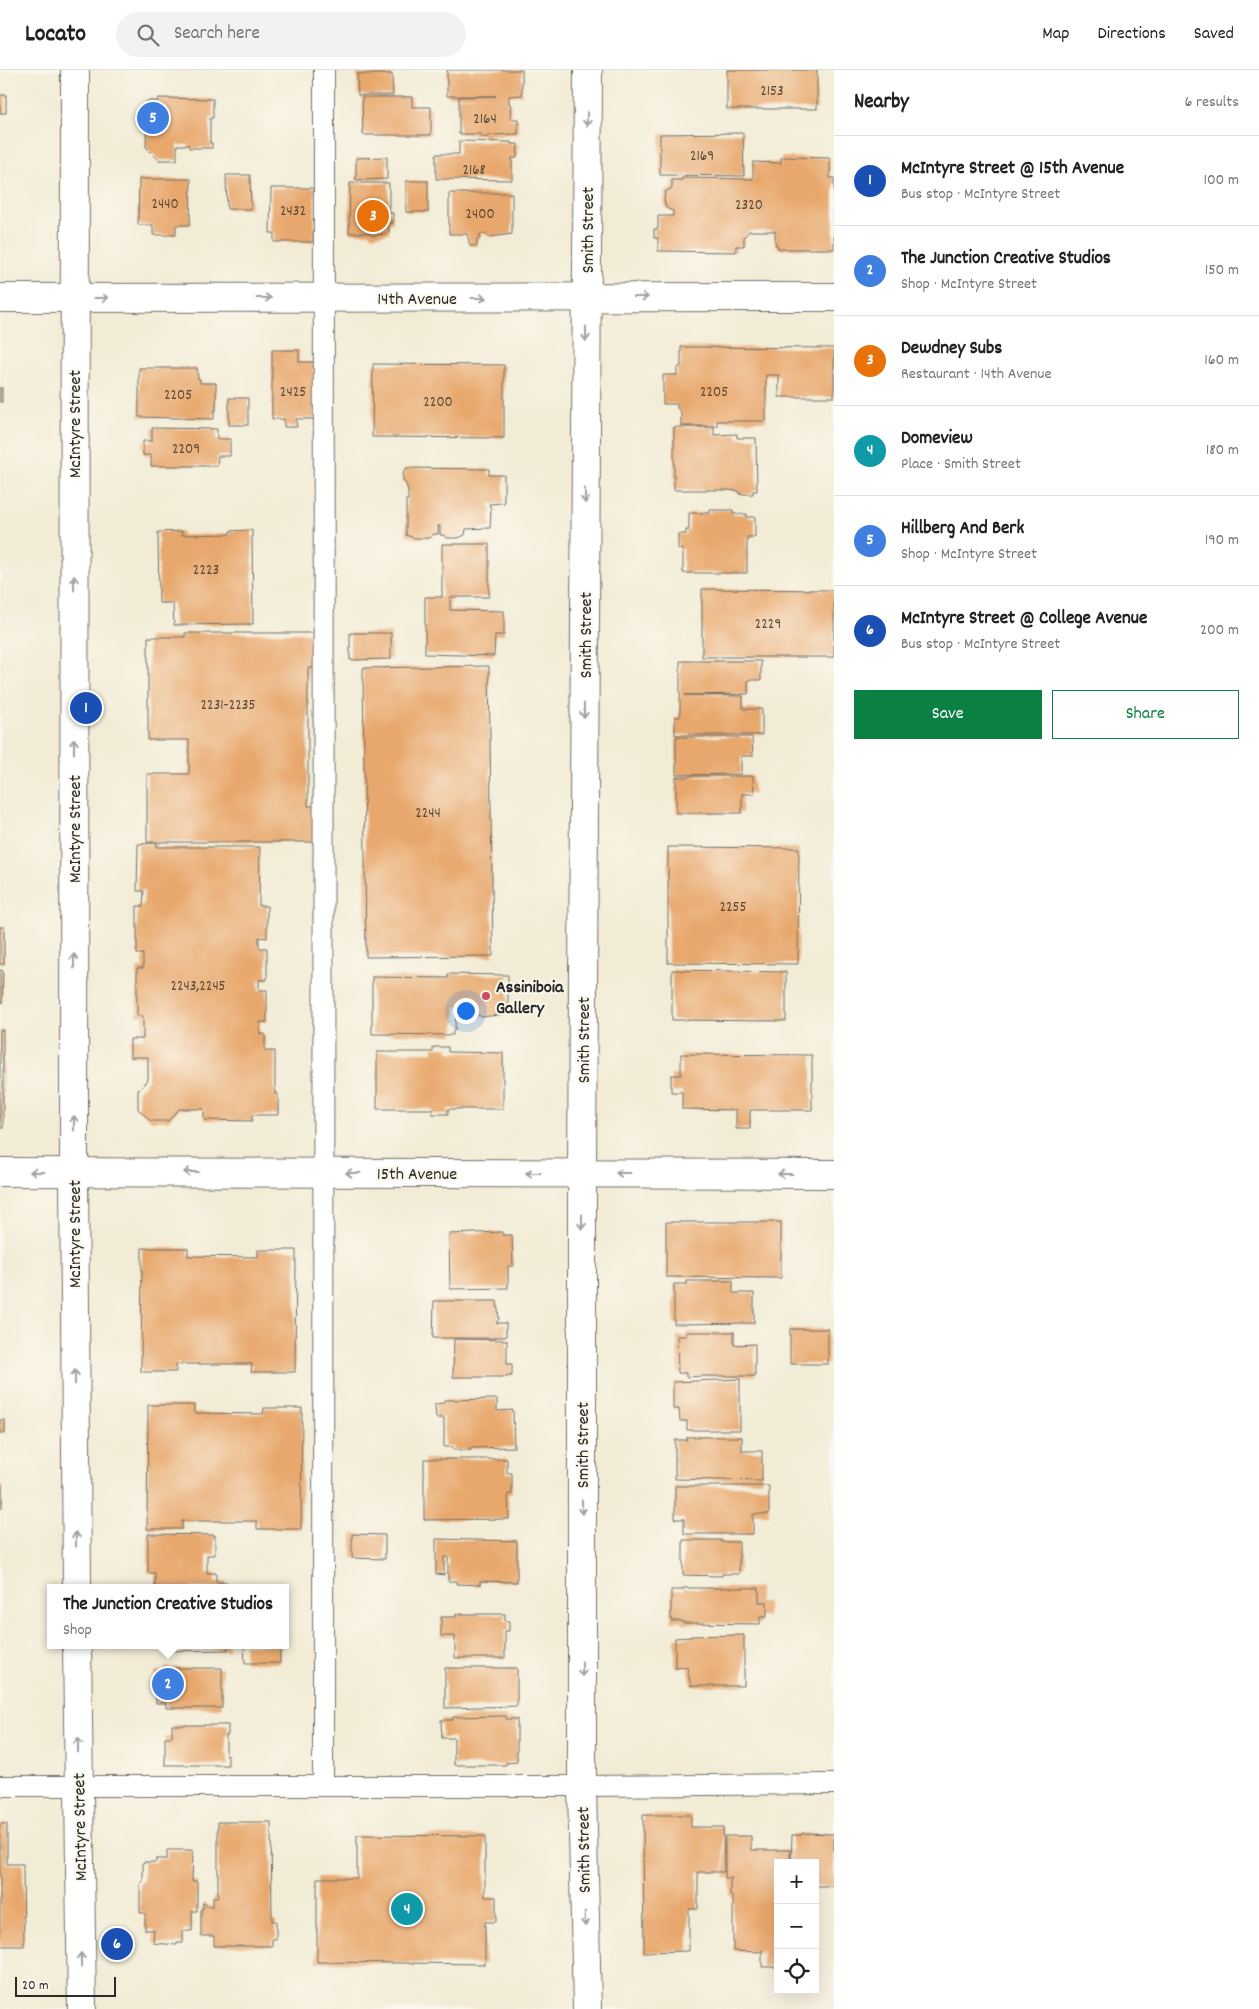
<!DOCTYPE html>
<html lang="en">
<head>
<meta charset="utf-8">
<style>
	body { margin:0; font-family:Dekko,sans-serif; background:#f2f2f2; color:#222 }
	.controls { position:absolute; right:15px; bottom:15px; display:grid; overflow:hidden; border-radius:0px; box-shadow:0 5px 20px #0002 }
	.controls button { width:45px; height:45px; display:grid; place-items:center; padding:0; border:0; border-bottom:1px solid #e0e0e0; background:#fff; color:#222; font:25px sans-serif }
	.scale { position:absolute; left:15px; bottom:12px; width:101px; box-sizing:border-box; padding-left:5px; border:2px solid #2b2b2b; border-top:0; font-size:14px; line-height:18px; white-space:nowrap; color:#2b2b2b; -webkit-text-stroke:4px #fbf7ec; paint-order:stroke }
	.you { position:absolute; left:465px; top:940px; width:18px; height:18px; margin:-12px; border:4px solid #fff; border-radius:50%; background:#1a73e8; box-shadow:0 0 0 8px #1a73e833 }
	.badge { display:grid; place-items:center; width:32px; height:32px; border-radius:50%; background:#0b8043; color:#fff; font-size:16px; font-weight:700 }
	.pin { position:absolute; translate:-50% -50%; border:2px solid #fff; box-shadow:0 1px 5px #0006 }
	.popup { position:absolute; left:47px; top:1514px; width:242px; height:65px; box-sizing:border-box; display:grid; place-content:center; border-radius:0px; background:#fff; filter:drop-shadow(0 1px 4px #0005); font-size:16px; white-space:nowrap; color:#767676 }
	.popup b { font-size:19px; color:#222 }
	.popup::after { content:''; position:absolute; left:50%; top:100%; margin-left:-10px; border:10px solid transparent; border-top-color:#fff }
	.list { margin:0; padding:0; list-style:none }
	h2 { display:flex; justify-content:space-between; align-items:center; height:65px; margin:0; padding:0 20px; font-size:21px }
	h2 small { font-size:16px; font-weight:400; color:#767676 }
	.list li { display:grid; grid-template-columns:32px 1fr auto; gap:15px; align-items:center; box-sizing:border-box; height:90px; padding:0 20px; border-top:1px solid #e0e0e0 }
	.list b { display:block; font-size:19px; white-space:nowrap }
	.list p { margin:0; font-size:16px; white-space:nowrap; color:#767676 }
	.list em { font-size:16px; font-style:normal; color:#767676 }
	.actions { display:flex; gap:10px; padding:15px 20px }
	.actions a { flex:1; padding:11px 0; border:1px solid #0b8043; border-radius:0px; text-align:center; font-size:18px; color:#0b8043 }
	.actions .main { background:#0b8043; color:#fff }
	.icon { flex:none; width:28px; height:28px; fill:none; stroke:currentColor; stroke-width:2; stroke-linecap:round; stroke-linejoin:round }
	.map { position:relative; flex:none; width:834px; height:1939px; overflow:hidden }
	header { display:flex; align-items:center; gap:30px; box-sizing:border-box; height:70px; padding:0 25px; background:#fff; border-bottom:1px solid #e0e0e0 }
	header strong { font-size:24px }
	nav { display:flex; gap:28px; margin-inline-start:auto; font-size:18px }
	.search { width:350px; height:45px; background:#f2f2f2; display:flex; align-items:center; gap:12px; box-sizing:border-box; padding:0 18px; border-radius:28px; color:#767676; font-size:19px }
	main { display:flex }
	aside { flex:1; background:#fff }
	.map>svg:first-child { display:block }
	.building { fill:#e8a76c }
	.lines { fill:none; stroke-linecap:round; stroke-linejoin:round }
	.service-casing { stroke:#716f67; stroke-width:22 }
	.minor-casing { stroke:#716f67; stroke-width:30 }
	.service { stroke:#fff; stroke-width:20 }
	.minor { stroke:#fff; stroke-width:28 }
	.oneway { stroke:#a0a0a0 }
	.poi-dot { fill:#d1495b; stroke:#fbf7ec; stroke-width:2 }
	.labels { text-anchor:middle; stroke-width:4; stroke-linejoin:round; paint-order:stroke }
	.number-label { font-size:15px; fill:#5a4a3b }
	.street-label { font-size:18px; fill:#2b2b2b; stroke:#fbf7ec }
	.poi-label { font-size:18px; font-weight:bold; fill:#2b2b2b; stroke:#fbf7ec; text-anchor:start }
</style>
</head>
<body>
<header>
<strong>Locato</strong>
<div class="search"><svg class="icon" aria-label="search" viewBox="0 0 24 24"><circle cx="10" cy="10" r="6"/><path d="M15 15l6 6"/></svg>Search here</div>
<nav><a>Map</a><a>Directions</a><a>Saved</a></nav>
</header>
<main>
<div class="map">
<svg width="834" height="1939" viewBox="0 0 834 1939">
	<rect width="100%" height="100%" fill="#fbf7ec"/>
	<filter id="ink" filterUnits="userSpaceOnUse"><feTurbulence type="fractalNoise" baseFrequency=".02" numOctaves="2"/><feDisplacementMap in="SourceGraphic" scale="10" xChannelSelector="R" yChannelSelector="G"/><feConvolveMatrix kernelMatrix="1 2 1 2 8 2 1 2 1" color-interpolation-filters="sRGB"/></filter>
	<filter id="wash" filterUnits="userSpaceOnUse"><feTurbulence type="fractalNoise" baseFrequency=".0096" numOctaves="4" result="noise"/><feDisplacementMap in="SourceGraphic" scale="20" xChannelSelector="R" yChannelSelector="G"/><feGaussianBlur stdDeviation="1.12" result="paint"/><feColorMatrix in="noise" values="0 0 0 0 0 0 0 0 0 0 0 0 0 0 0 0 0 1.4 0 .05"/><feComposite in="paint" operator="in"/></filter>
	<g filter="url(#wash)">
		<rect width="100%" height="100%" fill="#f2ecd6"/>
		<g id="blocks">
			<g class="building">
				<path d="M447 0H522V25L509 26V33L511 35 510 49H518V64L489 65V67H481V64H459V27L496 26H447Z"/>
				<rect x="727" y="0" width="90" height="39"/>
				<path d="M357 4H392L393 25H358Z"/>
				<rect x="0" y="25" width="6" height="18"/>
				<path d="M362 27H412V37H431V65H363Z"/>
				<path d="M158 28 213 29V48H210V73H212V78H189V75H177V90H159L146 77 147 31H158Z"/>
				<path d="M743 63 744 106 660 105V64Z"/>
				<path d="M459 71 511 72V74H518L517 88H512V110L436 109V84H459Z"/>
				<path d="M387 87V109L356 110V88Z"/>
				<path d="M781 87 830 88V108H834V179H779L775 173V161H749L744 167V176H736V182L658 181V168H654V159H658V146H673V141L666 138 664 130 665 122 672 118V110H682V108L753 109V92L781 93Z"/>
				<path d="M226 105H250L251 139H227Z"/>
				<path d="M139 109H191L190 155H176V165H153V155H138Z"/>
				<rect x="406" y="111" width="22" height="31"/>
				<path d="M350 113H389V143H393V153H389V163L372 166 369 163H349Z"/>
				<path d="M271 118H315V163H313V172H274V163H270Z"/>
				<path d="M449 123H512V164L490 167 485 164H480V169H477V176H470L467 164H449Z"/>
				<path d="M681 277 834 278V327H779V305H766V351H717V356H681V342L677 338V334H663V305H677V299L681 296Z"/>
				<path d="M272 280H299V292H314V349H296L297 357H284V349H272Z"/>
				<path d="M373 294 504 295V368L372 367Z"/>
				<path d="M139 298H197L198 309H200V313H216V341H214V349L139 347Z"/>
				<rect x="0" y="318" width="2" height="14"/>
				<rect x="229" y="328" width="19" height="27"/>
				<path d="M674 357H714V365L737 364V368H756L757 421H753V424H739V421L728 420H674Z"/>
				<path d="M152 358 217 359V369H230V386H218L217 396H151V385H143V371H152Z"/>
				<path d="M406 398 489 399V405H504V433L489 434 491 439 490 458 466 459 465 465 458 468H447L443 465H440V456H438V464H434L429 468H414L406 465V430H408V421L406 414 403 411V404Z"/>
				<path d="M710 440H733V444H747V447H755V467H747V503H683V479H678V464H686V460H689V443H710Z"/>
				<path d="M252 460 253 554 174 555 173 533H159L158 462 182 461V465L230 464V461Z"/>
				<path d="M442 474H489V527H450V540L504 541V565H495L494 586 425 584V527H442Z"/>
				<path d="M702 519 834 520V587H702Z"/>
				<path d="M185 563H317V598H308V736H318V772H147V704H189V670H148V567H185Z"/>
				<path d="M350 563H391V589L350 590Z"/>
				<path d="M680 591H761V610H748V624L685 625 743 626V639H762V665H675V647H680Z"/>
				<path d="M489 596 493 886 366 887 363 598Z"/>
				<path d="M676 667H752L753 686H741V704L676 705Z"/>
				<path d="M689 706H753L754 724H742V743H676V707H689Z"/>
				<path d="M157 773V777H260L259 836H267V868L259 867V878H267V910H259V920H267V952H260V964H265V981H275V1024H278V1045H252V1051L204 1050V1039H179L168 1051H151L138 1039V1020L148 1010V987H130V969H143V946H137V898H143V884H137V836H143L144 821H137L138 774Z"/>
				<path d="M668 777 799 778 798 894 668 893Z"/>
				<rect x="0" y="857" width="4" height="37"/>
				<path d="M0 900 3 901 2 933H0Z"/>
				<path d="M672 900 786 902V951L672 950Z"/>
				<path d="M448 904 508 905V944L481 947 479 945 465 944V937H456L455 960H453V965L372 964V907L448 908Z"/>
				<rect x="0" y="960" width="3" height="98"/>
				<path d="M433 977H448V982L503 983V1039H448V1044H432V1039H377V982H433Z"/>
				<path d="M681 984 812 985V1040H750V1059H736V1040L682 1039V1022H671V1005H681Z"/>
				<path d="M666 1152H781V1208L666 1207Z"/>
				<path d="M502 1162V1165H512L513 1196H508V1218L450 1219 449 1164Z"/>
				<path d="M142 1178H188V1186L258 1187V1180H296L295 1302H251L252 1294H176V1302H141Z"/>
				<path d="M687 1211H733V1223H754V1253L674 1254V1214H687Z"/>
				<path d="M434 1231H497L499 1249 496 1253H506V1267H496V1268H433Z"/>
				<rect x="790" y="1259" width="38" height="35"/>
				<path d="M686 1262H734V1275L755 1274V1306H704L686 1307V1303H678L677 1266H686Z"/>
				<path d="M454 1269 507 1270V1294H512V1306H507V1307H453Z"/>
				<path d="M740 1309V1360H687V1351H680L679 1339H673V1312Z"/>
				<path d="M497 1329V1341L513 1340 514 1377 471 1378V1380H453V1377H444V1348H436L435 1334 444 1333V1330Z"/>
				<path d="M148 1335H194V1343L263 1344 264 1338H302L301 1459H257V1451H182V1459H147Z"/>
				<rect x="0" y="1350" width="5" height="13"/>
				<path d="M687 1367H742V1381H762V1411L675 1409V1370H687Z"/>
				<path d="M424 1389H507V1403H512V1424H508L509 1449 424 1450Z"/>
				<rect x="0" y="1415" width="2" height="23"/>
				<path d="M675 1416H769V1444H753V1464H684V1449H675Z"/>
				<path d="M148 1464 215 1465V1485H207V1503H216V1512H227V1518H155V1503H148Z"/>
				<path d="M352 1464 385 1465V1489L352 1488Z"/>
				<path d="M436 1469 517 1471V1512L480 1511V1515L457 1514V1511H448V1487H444V1505L436 1504Z"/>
				<path d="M683 1470H721V1472H739V1504H722V1506L683 1505Z"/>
				<path d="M683 1518H759V1532H767V1547H760V1554L683 1553V1551H671V1520H683Z"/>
				<path d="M456 1544H505V1551H509V1561H505V1588H455V1566H441V1547H456Z"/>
				<path d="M744 1565V1616H691L687 1597 675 1598V1568L691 1567V1566Z"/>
				<path d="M164 1575H228V1580L165 1581Z"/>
				<path d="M244 1575H280V1593H245Z"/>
				<path d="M165 1598H222V1638H166V1633H156L155 1602 165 1601Z"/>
				<path d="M445 1598H517V1636L445 1638Z"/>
				<path d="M506 1646V1649H517V1692L506 1693V1695H454V1668H442L441 1650H453V1647Z"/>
				<path d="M172 1655H228V1665H226V1685H228V1695H165V1667H172Z"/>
				<path d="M643 1745H691V1757H723L724 1802H698V1839H689V1881L644 1882Z"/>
				<path d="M218 1752H271L272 1851H276V1869H272V1876H214V1866H201V1839H203V1833H206V1836H213V1827H218Z"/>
				<path d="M0 1754H7V1794H23L24 1876H0Z"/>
				<path d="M802 1763 834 1764V1816H815V1793H791L792 1765H802Z"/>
				<path d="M357 1765 485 1766V1827H496V1852H485V1894L317 1892V1808H357Z"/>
				<path d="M725 1766H751V1780H790V1793H778V1897H762V1880L760 1882 733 1881V1828L730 1825V1810L732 1808H725Z"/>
				<path d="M167 1780H193L192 1811H197V1841H192V1861H183V1873H177V1875L153 1873 154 1860H145V1843H140V1814L143 1811V1792H156V1789H167Z"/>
			</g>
		</g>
	</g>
	<g filter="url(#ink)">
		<use href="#blocks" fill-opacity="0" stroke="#716f67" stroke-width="1"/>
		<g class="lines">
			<defs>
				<g id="service">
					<path d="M0 1716H582L834 1714"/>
					<path d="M323 1716 324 0"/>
				</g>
				<g id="minor">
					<path d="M75 0 74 1102 77 1518"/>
					<path d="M0 228 834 227"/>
					<path d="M0 1102 834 1104"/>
					<path d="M77 1575 82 1939"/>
					<path d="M587 1939 582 1716V1103L588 0"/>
				</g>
			</defs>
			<use href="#service" class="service-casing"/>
			<use href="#minor" class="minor-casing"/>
			<use href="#service" class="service"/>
			<use href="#minor" class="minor"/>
		</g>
		<defs><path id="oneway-shaft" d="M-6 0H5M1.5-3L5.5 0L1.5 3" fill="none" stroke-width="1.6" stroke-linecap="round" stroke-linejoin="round" transform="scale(1.25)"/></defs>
		<g class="oneway">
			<use href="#oneway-shaft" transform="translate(587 49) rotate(90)"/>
			<use href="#oneway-shaft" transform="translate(641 227)"/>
			<use href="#oneway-shaft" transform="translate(101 228)"/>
			<use href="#oneway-shaft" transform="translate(264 228)"/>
			<use href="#oneway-shaft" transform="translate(479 228)"/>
			<use href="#oneway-shaft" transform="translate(586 264) rotate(90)"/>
			<use href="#oneway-shaft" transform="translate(585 426) rotate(90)"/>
			<use href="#oneway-shaft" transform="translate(74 513) rotate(-90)"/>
			<use href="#oneway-shaft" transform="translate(584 641) rotate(90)"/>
			<use href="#oneway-shaft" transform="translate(74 676) rotate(-90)"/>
			<use href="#oneway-shaft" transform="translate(74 891) rotate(-90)"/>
			<use href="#oneway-shaft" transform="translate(74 1053) rotate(-90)"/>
			<use href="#oneway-shaft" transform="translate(37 1102) rotate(-180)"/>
			<use href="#oneway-shaft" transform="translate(191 1102) rotate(-180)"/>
			<use href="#oneway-shaft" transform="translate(353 1103) rotate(180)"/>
			<use href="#oneway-shaft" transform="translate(533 1103) rotate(180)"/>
			<use href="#oneway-shaft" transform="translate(623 1103) rotate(-180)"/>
			<use href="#oneway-shaft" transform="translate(785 1104) rotate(-180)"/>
			<use href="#oneway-shaft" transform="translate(582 1152) rotate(90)"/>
			<use href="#oneway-shaft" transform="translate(75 1307) rotate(-90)"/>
			<use href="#oneway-shaft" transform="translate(582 1437) rotate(90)"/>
			<use href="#oneway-shaft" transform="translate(76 1469) rotate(-90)"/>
			<use href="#oneway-shaft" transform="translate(582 1599) rotate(90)"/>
			<use href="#oneway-shaft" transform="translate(78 1675) rotate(-90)"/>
			<use href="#oneway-shaft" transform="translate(585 1849) rotate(89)"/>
			<use href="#oneway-shaft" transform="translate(81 1890) rotate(-91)"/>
		</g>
	</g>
	<circle class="poi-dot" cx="486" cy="926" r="5"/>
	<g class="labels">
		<g class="number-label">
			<text x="772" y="25">2153</text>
			<text x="485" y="53">2164</text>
			<text x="702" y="90">2169</text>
			<text x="474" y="104">2168</text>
			<text x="165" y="138">2440</text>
			<text x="749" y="139">2320</text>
			<text x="293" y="145">2432</text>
			<text x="480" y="148">2400</text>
			<text x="293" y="326">2425</text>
			<text x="714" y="326">2205</text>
			<text x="178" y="329">2205</text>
			<text x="438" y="336">2200</text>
			<text x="186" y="383">2209</text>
			<text x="206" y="504">2223</text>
			<text x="768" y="558">2229</text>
			<text x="228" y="639">2231-2235</text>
			<text x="428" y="747">2244</text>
			<text x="733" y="841">2255</text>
			<text x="198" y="920">2243,2245</text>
		</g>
		<g class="street-label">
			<text transform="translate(587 160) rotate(-90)" y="6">Smith Street</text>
			<text x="417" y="234">14th Avenue</text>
			<text transform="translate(74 354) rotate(-90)" y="6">McIntyre Street</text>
			<text transform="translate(585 565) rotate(-90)" y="6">Smith Street</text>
			<text transform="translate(74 759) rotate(-90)" y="6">McIntyre Street</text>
			<text transform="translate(583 970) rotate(-90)" y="6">Smith Street</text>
			<text x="417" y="1109">15th Avenue</text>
			<text transform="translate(74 1164) rotate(-90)" y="6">McIntyre Street</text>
			<text transform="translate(582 1375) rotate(-90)" y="6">Smith Street</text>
			<text transform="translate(79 1757) rotate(-91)" y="6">McIntyre Street</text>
			<text transform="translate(583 1780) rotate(-91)" y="6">Smith Street</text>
		</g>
		<g class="poi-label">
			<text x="496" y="922">Assiniboia<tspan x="496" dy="21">Gallery</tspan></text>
		</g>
	</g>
</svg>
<div class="controls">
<button>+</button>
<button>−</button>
<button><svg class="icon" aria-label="locate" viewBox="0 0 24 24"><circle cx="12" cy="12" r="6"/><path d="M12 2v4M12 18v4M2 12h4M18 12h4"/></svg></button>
</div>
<div class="scale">20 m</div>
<div class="you"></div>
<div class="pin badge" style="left:86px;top:638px;background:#1a4fb4">1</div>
<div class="pin badge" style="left:168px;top:1614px;background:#3f7fe0">2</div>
<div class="popup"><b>The Junction Creative Studios</b>Shop</div>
<div class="pin badge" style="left:373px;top:146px;background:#e8710a">3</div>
<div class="pin badge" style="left:407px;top:1839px;background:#0f9aa8">4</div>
<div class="pin badge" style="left:153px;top:48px;background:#3f7fe0">5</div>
<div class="pin badge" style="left:117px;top:1874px;background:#1a4fb4">6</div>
</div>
<aside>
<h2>Nearby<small>6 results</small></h2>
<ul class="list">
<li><span class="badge" style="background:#1a4fb4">1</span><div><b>McIntyre Street @ 15th Avenue</b><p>Bus stop · McIntyre Street</p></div><em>100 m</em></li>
<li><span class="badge" style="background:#3f7fe0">2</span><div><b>The Junction Creative Studios</b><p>Shop · McIntyre Street</p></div><em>150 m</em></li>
<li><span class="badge" style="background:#e8710a">3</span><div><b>Dewdney Subs</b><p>Restaurant · 14th Avenue</p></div><em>160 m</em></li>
<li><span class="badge" style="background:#0f9aa8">4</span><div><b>Domeview</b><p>Place · Smith Street</p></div><em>180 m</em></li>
<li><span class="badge" style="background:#3f7fe0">5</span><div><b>Hillberg And Berk</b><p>Shop · McIntyre Street</p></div><em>190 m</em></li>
<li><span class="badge" style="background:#1a4fb4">6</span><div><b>McIntyre Street @ College Avenue</b><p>Bus stop · McIntyre Street</p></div><em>200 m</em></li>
</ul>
<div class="actions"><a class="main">Save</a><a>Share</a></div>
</aside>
</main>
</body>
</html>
